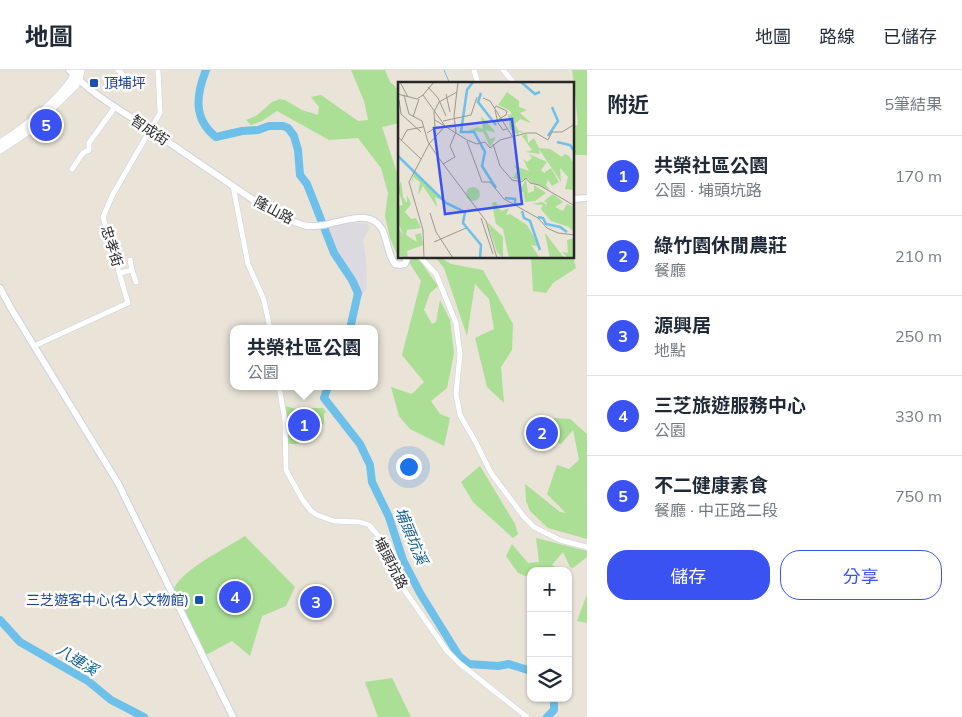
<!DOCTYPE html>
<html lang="zh-TW">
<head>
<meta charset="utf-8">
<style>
	body { margin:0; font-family:Mulish,"Noto Sans TC",sans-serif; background:#f6f6f7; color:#1f2937 }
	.controls { position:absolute; right:15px; bottom:15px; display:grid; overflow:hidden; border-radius:10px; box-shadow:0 1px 4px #0004 }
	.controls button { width:45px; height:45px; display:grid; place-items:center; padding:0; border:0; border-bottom:1px solid #e0e1e3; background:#fff; color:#1f2937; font:25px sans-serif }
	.you { position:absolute; left:408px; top:396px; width:18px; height:18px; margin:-12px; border:4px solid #fff; border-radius:50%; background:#1a73e8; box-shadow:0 0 0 8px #1a73e833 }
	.badge { display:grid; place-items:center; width:32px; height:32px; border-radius:50%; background:#3b52f3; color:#fff; font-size:16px; font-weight:700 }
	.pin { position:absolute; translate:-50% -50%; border:2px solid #fff; box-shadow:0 1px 5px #0006 }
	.popup { position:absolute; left:230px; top:255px; width:148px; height:65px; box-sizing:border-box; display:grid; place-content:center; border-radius:10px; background:#fff; filter:drop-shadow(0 1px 4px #0005); font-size:16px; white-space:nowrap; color:#747a83 }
	.popup b { font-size:19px; color:#1f2937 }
	.popup::after { content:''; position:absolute; left:50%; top:100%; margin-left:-10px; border:10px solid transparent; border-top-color:#fff }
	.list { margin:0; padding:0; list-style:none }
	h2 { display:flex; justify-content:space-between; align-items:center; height:65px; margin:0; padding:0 20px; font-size:21px }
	h2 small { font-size:16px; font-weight:400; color:#747a83 }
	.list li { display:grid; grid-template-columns:32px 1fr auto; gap:15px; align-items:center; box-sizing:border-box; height:80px; padding:0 20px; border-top:1px solid #e0e1e3 }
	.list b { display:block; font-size:19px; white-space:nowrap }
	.list p { margin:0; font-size:16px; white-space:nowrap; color:#747a83 }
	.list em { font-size:16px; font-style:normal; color:#747a83 }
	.actions { display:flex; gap:10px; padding:15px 20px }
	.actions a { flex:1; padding:11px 0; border:1px solid #3b52f3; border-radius:20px; text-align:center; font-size:18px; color:#3b52f3 }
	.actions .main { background:#3b52f3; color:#fff }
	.icon { flex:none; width:28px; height:28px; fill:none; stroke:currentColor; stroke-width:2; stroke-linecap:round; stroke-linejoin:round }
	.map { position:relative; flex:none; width:587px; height:647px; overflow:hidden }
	header { display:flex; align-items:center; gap:30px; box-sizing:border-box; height:70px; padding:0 25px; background:#fff; border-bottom:1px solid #e0e1e3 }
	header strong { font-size:24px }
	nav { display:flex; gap:28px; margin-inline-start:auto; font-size:18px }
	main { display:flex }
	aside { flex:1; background:#fff }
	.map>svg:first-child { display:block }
	.industrial { fill:#dcd9e1 }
	.green { fill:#aadf95 }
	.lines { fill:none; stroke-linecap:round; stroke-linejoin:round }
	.stream { stroke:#6dc0e9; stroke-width:1 }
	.river { stroke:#6dc0e9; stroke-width:8 }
	.minor-casing { stroke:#ced0e0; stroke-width:6 }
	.tertiary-casing { stroke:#ced0e0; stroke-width:8 }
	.secondary-casing { stroke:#ced0e0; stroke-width:8 }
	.minor { stroke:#fff; stroke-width:5 }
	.tertiary { stroke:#fff; stroke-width:6 }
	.secondary { stroke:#fff; stroke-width:7 }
	.transit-dot { fill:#1a4fb4; stroke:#fff; stroke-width:2 }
	.labels { text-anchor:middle; stroke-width:5; stroke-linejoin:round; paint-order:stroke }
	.transit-label { font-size:14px; fill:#164399; stroke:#fff; text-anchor:start }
	.street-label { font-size:14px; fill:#272727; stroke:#fff }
	.water-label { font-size:15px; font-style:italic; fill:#115c90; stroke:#fff }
	.inset-river { fill:none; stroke:#6dc0e9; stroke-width:2.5 }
	.inset-road { fill:none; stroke:#9b9891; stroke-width:1 }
	.view { fill:#3b52f3; fill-opacity:0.15; stroke:#3b52f3; stroke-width:2.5 }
	.inset-edge { fill:none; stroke:#272727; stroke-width:2.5 }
</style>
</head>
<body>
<header>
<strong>地圖</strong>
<nav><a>地圖</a><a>路線</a><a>已儲存</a></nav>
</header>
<main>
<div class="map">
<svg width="587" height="647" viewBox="0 0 587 647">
	<rect width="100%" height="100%" fill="#e9e3d8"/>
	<path class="industrial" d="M356 153 367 154 370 158 363 170 366 189 367 217 360 229 358 228 355 212 339 189 332 174 327 157 339 154Z"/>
	<g class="green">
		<path d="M351 0H385L390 12 399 20V53L382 57 399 109 398 187 390 168 385 146 388 123 381 98 358 68 329 70 277 41 262 51 251 55 246 50 256 46 272 32 280 29 285 30 302 40 318 45 319 37 311 27 321 25 358 51 368 50 364 31Z"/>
		<path d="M572 0H587V85H573V56L578 55C576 36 575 18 572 0Z"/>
		<path d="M573 186 576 198 553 213 546 223 533 221 531 188H573Z"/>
		<path d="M413 188H418L438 216 430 223 424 240 432 254 436 252 440 230 450 250 454 283 447 318 431 331 440 344 450 348 444 376 410 359 399 346 391 317 412 324 424 312 402 285 421 211 409 192Z"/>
		<path d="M436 188H441L451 194 483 200 513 254 512 280 501 297 504 333 487 317 475 268 494 259 489 229 475 214 467 266 444 198Z"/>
		<path d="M285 336 303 341 311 338H323L326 342 324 344V353L301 372 297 374H287L284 338Z"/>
		<path d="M554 348 570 349 587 364V469L548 458 530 441 526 431 525 414 560 442 566 443 547 424 557 395 569 399 579 390 573 360 561 374 552 370Z"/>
		<path d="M480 396 515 454 518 464 513 468 473 432 461 412Z"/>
		<path d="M245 466 295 517 286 536 262 546 250 586 232 571 206 585 174 518C186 497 225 479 245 466Z"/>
		<path d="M536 468 587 481V487L573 498 570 497 563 482 552 495 563 501H531V508L518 503 506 486 512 474 528 493 539 492Z"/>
		<path d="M587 524V553L577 551Z"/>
		<path d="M392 608 411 647H378L365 612Z"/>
	</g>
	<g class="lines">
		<path class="stream" d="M444 0 450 14"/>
		<g class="river">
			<path d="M206 0C196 25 193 49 216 67L242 61 258 60 269 56H283L288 58 294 66 298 80 300 105 307 114 334 183 352 210 358 223 350 259"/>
			<path d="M328 316 324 328 360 374 370 395 372 412 389 447 403 490 420 523 459 586 469 594 498 596 509 594 531 601"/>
			<path d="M0 550 20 572 88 611 111 630 144 647"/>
			<path d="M547 647 554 640V628"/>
		</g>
		<defs>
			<g id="minor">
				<path d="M118 0 131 12"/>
				<path d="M474 0 478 14"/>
				<path d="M503 0 515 14"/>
				<path d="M72 99 83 83 89 80V73L115 37"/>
				<path d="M233 116 248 194 264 230 270 259"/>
				<path d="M421 188 436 204 456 253 460 284 456 324 460 345 475 371 491 403 524 447 534 457 560 470 587 477"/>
				<path d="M132 200 136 212"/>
				<path d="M120 203 132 200 130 190"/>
				<path d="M34 276 128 233 103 147 113 124 160 43 158 0"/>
				<path d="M279 316 285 351 286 400 302 429 311 441 317 445 334 451 360 452 369 455 381 469 403 518 447 581 459 593 527 647"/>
			</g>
			<g id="tertiary">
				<path d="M69 0C92 25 124 42 152 61 177 78 202 95 227 112 252 129 275 146 303 155 325 161 357 140 374 151 389 160 385 182 395 194L400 195 405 194 407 188"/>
				<path d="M573 129 587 128"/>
				<path d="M0 218 12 240 118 413 233 647"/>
			</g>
			<g id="secondary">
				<path d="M0 73C21 60 69 23 76 0"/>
				<path d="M0 80 30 60 75 16 79 9 81 0"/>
			</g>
		</defs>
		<use href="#minor" class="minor-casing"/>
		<use href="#tertiary" class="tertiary-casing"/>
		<use href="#secondary" class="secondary-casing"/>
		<use href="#minor" class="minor"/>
		<use href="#tertiary" class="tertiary"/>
		<use href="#secondary" class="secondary"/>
	</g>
	<g class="transit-dot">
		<rect x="89" y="8" width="10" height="10" rx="2.5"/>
		<rect x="194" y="525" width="10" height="10" rx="2.5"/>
	</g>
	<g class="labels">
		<g class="transit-label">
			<text x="104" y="18">頂埔坪</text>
			<text x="189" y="535" text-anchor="end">三芝遊客中心(名人文物館)</text>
		</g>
		<g class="street-label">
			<text transform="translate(150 60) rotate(34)" y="5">智成街</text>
			<text transform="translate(274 140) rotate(28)" y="5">隆山路</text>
			<text transform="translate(112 176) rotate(73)" y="5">忠孝街</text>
			<text transform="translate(391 493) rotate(63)" y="5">埔頭坑路</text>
		</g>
		<g class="water-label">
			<text transform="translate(411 466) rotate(67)" y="5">埔頭坑溪</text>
			<text transform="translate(77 590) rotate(31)" y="5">八連溪</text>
		</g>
	</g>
	<g transform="translate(398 12)">
		<rect width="176" height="176" fill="#e9e3d8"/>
		<path d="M109 10 121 19V25L129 28 122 31 133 41 122 37 117 42 120 48 128 51 120 50 121 54 112 47 110 33 114 32 111 28 100 23ZM83 34 96 48 97 51 88 48 92 57 98 55 92 65 85 50 70 49 79 45 85 47ZM129 52 130 61 136 56 141 66 152 67 164 75 167 72 171 74 176 82V108L167 107 170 95 162 86 163 100 141 67 142 72 128 70 134 68 124 54ZM131 72 149 80 143 88 146 91 153 86 161 100 154 104 150 98 148 103 152 108 132 100 130 96 125 99 112 95H116L119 88 115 83 131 89 125 77 129 80 134 76ZM17 89 43 118 37 115 39 125 25 104 20 113 22 100 15 95V101L14 98ZM128 97 130 111 136 109V103L148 111 137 119 127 120 125 110H121ZM3 99 5 115 9 121V113L13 122 7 130 13 137 18 136 23 146 9 148 8 153 19 160 17 153 23 151 25 163 9 169 10 176 0 173V145L6 154 0 141V124L5 123 0 107ZM68 112a7 7 0 1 1 14 0a7 7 0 1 1-14 0ZM155 112 165 120 157 125 165 129 169 122 176 125V150L171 145 153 139 143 127 145 123 133 122 144 120 148 122 146 128 149 121 146 119ZM98 120 103 129 111 126 108 133 112 132 129 143 139 160V164L133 163 142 176H111L105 147 98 142 94 121ZM89 140 105 155V176L99 170ZM147 152H148L166 176H152ZM176 156V176H170L164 170 170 171 169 158Z" fill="#aadf95"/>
		<path class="inset-river" d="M75 0 69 8 63 50H76L87 70 84 84 98 106M123 0 137 12 142 10M83 11 80 20 98 43M150 54 160 39 154 25M159 60 172 63 177 70M0 74 48 121 67 130 65 141 83 163 82 176M107 116 117 117V124M124 129 126 136 132 139 142 168M140 135 145 136 148 142 162 145 169 150"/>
		<path class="inset-road" d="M2 0 10 15M30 5 40 16 48 34M0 12 19 17 25 13M48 12 52 30M6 13 11 32 24 39 30 60 40 75 88 139 99 176M25 13 47 44 31 62 11 100 25 148 26 176M25 13 36 0M85 16 92 19 114 54M1 18 3 32 23 50M96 27 98 24 109 29 108 33 101 37M97 28 100 41 105 48 109 47M15 35 21 17M37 38 69 58 79 62 87 60 92 66 102 58 129 51H138L150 58 154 50H164L177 42M45 39 73 33 79 15M29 51 37 46 36 30 41 20 59 10M0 55 23 77M3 59 9 48 25 45M69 59 84 100H92L106 117 140 136 149 146 160 151 177 153M95 62 102 84 114 98 124 100 128 96 132 101 141 103 177 124M45 82 57 75 52 64 58 50 56 34 60 0M32 131 38 150 55 176M83 136 95 172M36 160 68 146"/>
		<path class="view" d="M114 37 124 122 47 132 36 46Z"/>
		<rect width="176" height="176" class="inset-edge"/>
	</g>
</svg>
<div class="controls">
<button>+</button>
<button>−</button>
<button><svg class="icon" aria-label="layers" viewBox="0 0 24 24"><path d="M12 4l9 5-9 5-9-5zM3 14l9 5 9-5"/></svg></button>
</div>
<div class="you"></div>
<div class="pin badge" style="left:304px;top:355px">1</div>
<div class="popup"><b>共榮社區公園</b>公園</div>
<div class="pin badge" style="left:542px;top:363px">2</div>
<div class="pin badge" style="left:316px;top:532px">3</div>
<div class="pin badge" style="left:235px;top:527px">4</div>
<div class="pin badge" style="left:46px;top:55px">5</div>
</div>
<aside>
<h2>附近<small>5筆結果</small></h2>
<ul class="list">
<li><span class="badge">1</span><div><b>共榮社區公園</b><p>公園 · 埔頭坑路</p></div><em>170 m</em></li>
<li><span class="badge">2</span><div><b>綠竹園休閒農莊</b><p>餐廳</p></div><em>210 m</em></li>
<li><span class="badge">3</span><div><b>源興居</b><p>地點</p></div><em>250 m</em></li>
<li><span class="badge">4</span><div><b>三芝旅遊服務中心</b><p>公園</p></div><em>330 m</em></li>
<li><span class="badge">5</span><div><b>不二健康素食</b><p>餐廳 · 中正路二段</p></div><em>750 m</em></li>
</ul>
<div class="actions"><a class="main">儲存</a><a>分享</a></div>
</aside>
</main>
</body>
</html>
